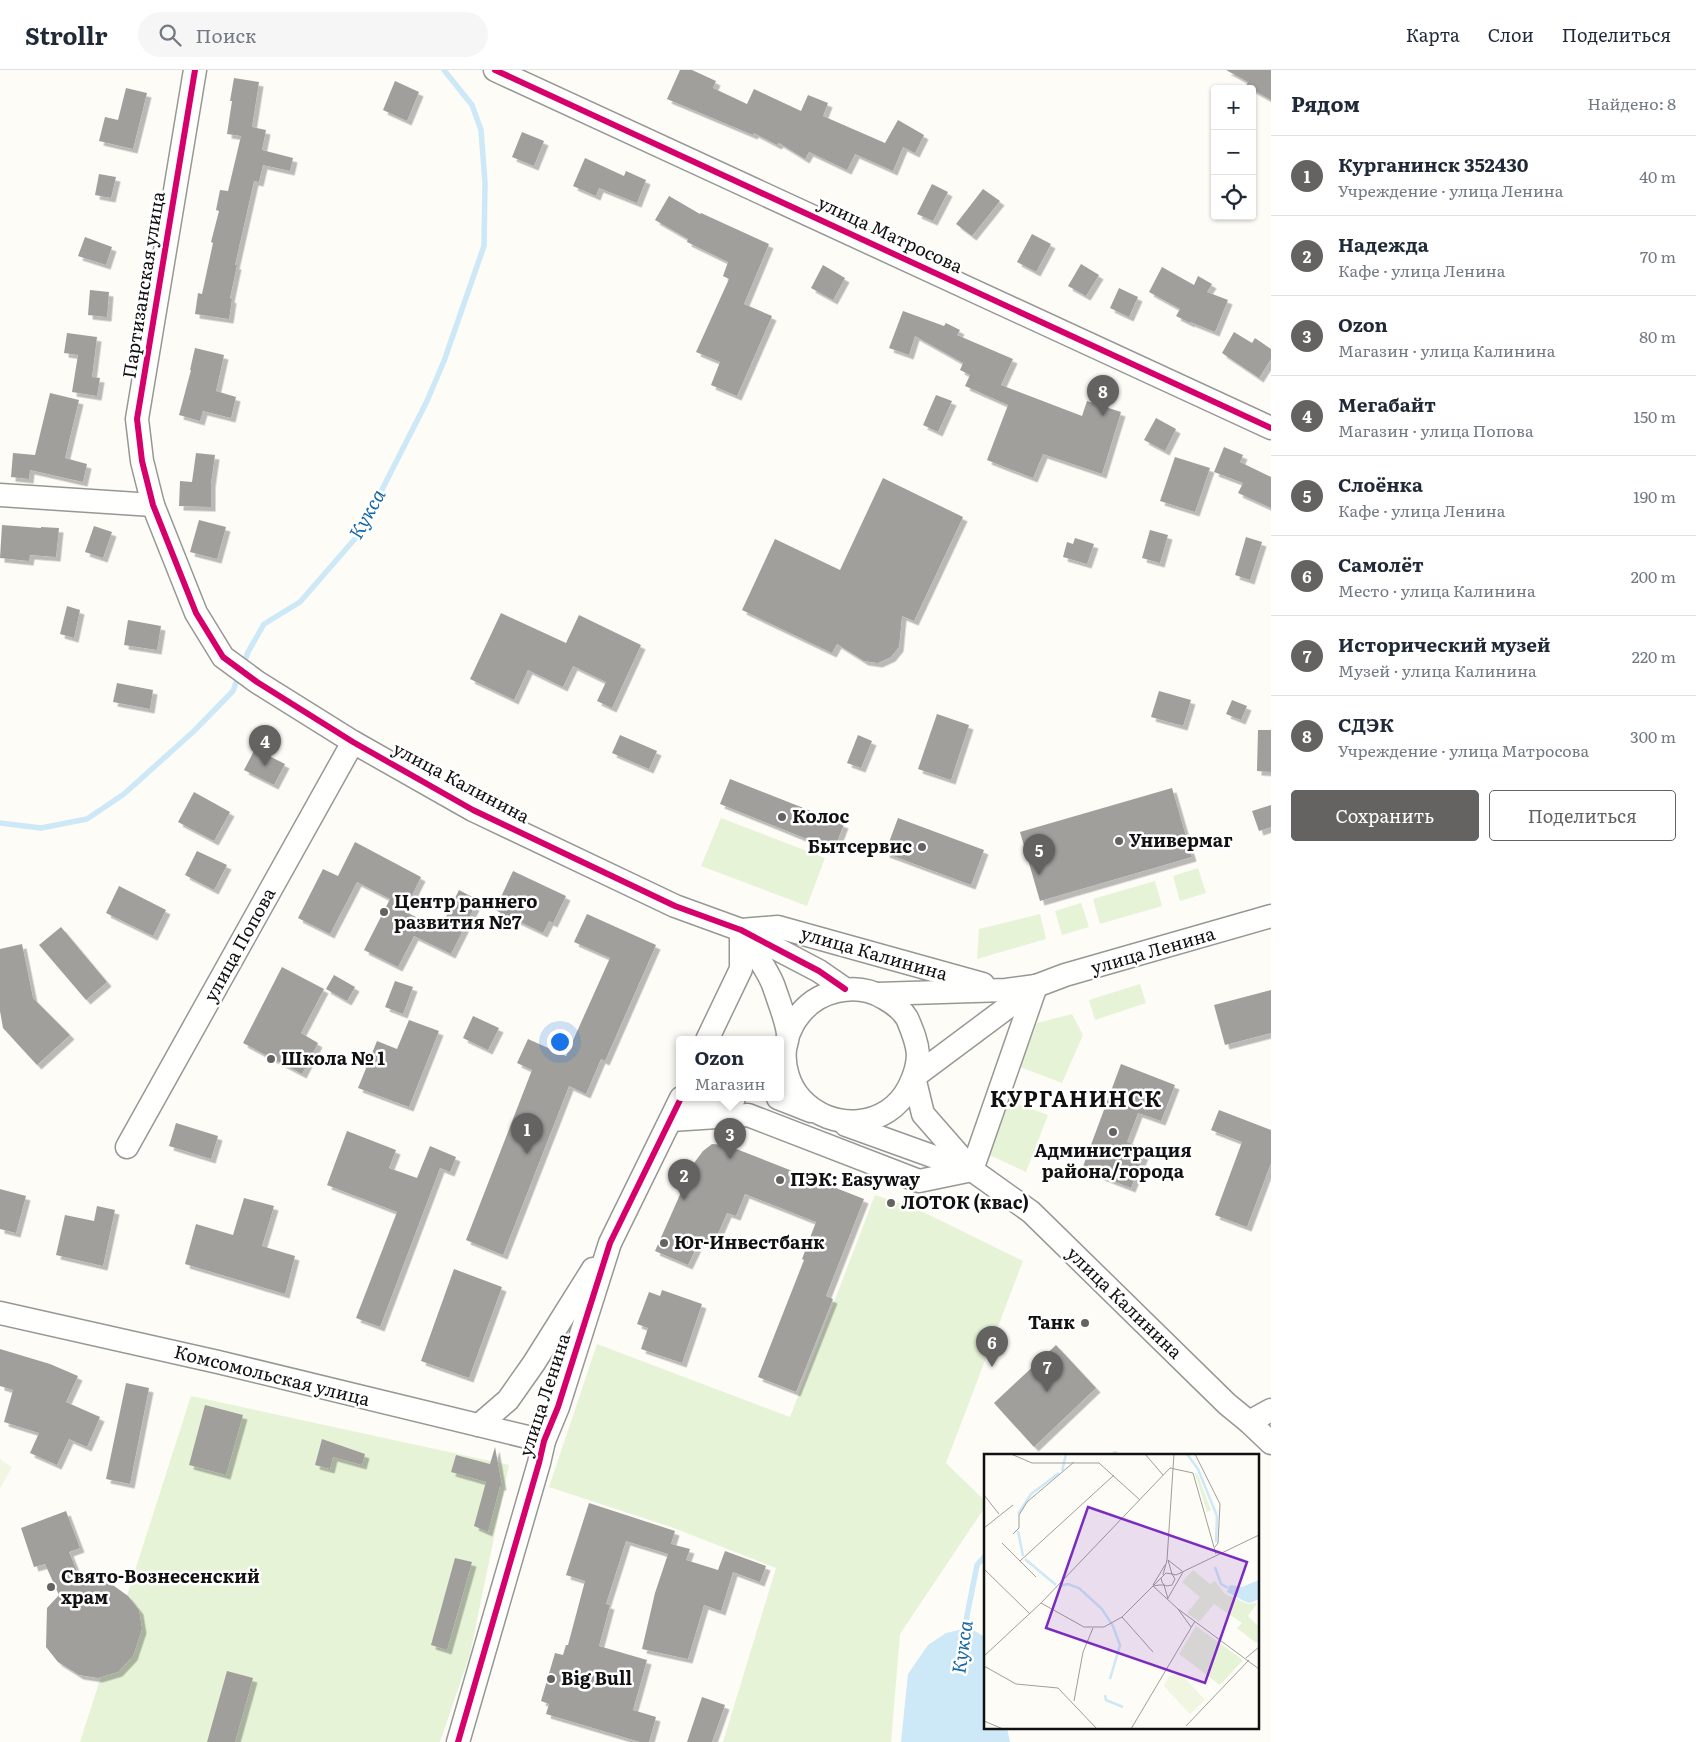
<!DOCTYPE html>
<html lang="ru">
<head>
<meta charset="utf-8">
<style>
	body { margin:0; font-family:Literata,serif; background:#f6f6f7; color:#1f2937 }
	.controls { position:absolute; right:15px; top:15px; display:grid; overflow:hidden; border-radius:5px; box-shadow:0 1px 4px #0004 }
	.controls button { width:45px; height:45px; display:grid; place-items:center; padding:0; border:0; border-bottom:1px solid #e0e1e3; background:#fff; color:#1f2937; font:25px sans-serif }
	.you { position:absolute; left:559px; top:971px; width:18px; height:18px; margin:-12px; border:4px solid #fff; border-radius:50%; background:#1a73e8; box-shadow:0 0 0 8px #1a73e833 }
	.badge { display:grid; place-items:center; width:32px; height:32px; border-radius:50%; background:#646362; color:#fff; font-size:16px; font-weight:700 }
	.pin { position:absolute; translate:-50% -41px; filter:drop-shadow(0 1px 2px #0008) }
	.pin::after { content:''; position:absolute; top:26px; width:18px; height:15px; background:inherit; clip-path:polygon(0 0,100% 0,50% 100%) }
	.popup { position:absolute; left:676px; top:966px; width:108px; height:65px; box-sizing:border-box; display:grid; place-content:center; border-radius:5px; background:#fff; filter:drop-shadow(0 1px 4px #0005); font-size:16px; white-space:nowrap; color:#747a83 }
	.popup b { font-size:19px; color:#1f2937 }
	.popup::after { content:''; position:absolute; left:50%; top:100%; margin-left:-10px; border:10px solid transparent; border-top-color:#fff }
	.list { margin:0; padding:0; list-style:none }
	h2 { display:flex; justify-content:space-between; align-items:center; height:65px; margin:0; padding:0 20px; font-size:21px }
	h2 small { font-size:16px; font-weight:400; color:#747a83 }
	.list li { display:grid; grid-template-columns:32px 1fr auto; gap:15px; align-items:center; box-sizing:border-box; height:80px; padding:0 20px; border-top:1px solid #e0e1e3 }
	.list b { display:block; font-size:19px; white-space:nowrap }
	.list p { margin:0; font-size:16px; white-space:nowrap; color:#747a83 }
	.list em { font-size:16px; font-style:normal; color:#747a83 }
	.actions { display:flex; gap:10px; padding:15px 20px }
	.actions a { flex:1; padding:11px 0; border:1px solid #646362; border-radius:5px; text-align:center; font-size:18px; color:#646362 }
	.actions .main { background:#646362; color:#fff }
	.icon { flex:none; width:28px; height:28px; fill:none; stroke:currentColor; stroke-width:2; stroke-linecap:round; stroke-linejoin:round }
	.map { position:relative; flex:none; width:1271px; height:1672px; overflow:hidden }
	header { display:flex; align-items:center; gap:30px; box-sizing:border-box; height:70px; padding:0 25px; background:#fff; border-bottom:1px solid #e0e1e3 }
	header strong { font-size:24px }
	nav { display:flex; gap:28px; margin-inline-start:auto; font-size:18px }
	.search { width:350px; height:45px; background:#f6f6f7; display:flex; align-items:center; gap:12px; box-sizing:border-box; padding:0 18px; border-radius:28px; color:#747a83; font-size:19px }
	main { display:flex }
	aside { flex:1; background:#fff }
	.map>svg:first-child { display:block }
	.green { fill:#e7f3d7 }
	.pitch { fill:#f0f6e1 }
	.water { fill:#cde8f7 }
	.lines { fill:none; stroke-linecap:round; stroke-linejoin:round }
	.stream { stroke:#cde8f7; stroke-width:5.5 }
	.building { fill:#a19f9c; filter:url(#shadow) }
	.minor-casing { stroke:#979795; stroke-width:25 }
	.minor { stroke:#fffffe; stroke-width:22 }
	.cycleway-casing { stroke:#fff; stroke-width:9 }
	.cycleway { stroke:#d6006c; stroke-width:6 }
	.poi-dot { fill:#646362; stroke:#fff; stroke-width:2 }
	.labels { text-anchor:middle; stroke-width:5; stroke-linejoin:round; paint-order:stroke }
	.street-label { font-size:18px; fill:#111; stroke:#fff }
	.poi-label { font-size:18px; font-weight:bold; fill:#111; stroke:#fff; text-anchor:start }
	.water-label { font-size:19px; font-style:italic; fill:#1768a6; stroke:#fff }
	.district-label { font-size:22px; font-weight:bold; letter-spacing:1px; fill:#111; stroke:#fff }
	.inset-river { fill:none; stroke:#cde8f7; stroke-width:2.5 }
	.inset-road { fill:none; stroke:#9f9e9b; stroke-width:1 }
	.view { fill:#7b2cbf; fill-opacity:0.15; stroke:#7b2cbf; stroke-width:2.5 }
	.inset-edge { fill:none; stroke:#111; stroke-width:2.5 }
</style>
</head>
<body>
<header>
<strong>Strollr</strong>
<div class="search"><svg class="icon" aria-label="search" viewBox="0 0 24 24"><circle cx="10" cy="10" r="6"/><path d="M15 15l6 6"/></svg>Поиск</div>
<nav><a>Карта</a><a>Слои</a><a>Поделиться</a></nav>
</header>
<main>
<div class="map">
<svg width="1271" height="1672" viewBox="0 0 1271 1672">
	<defs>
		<filter id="shadow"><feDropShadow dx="4.5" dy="4.5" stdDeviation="0" flood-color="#0004"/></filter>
	</defs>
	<rect width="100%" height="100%" fill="#fdfcf7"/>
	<g class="green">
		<path d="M721 748 825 788 807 836 701 796Z"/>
		<path d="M1198 798 1206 823 1180 831 1173 806Z"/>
		<path d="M1155 811 1162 836 1100 854 1093 829Z"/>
		<path d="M1081 833 1089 857 1062 865 1055 841Z"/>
		<path d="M1040 844 1046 869 977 889 979 859Z"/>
		<path d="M1140 914 1146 933 1095 950 1089 930Z"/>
		<path d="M1072 944 1083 965 1062 1013 1020 997 1037 953Z"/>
		<path d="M1007 1030 1048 1045 1026 1102 985 1083Z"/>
		<path d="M875 1125 915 1138 1023 1191 946 1393 985 1431V1437L900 1564 891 1672H723L776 1498 671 1457 549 1417 597 1274 790 1347Z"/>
		<path d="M191 1326 509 1395 470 1584 440 1672H80Z"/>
	</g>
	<path class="pitch" d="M0 1387 1 1390 12 1397 0 1419Z"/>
	<path class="water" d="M963 1559 973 1560 985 1567V1658H1007L1010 1672H901L908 1604 928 1575 946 1563Z"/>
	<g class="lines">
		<g class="stream">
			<path d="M243 596 248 582 264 554 300 532 360 463 427 331 444 291 484 176 485 113 481 60 472 35 444 0"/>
			<path d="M0 753 41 758 87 749 124 724 194 661 233 621 239 605"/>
			<path d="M1112 1386 1115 1384"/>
			<path d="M963 1566 977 1495 985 1486"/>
		</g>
	</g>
	<g class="building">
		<path d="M680 0H692L716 11 713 18 747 34 754 19 801 41 808 25 828 33 823 46 885 73 898 50 924 65 915 83 903 77 893 101 855 84 847 100 809 82 805 89 779 73 777 75 754 63 753 65 667 29Z"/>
		<path d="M1226 0H1271V30L1246 16 1248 12Z"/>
		<path d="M234 8 259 12 252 57 266 60 262 80 293 88 290 101 263 95 259 112 254 111 235 195H237L230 228 232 229 229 249 195 244 198 223 202 224 213 173 211 172 219 141 216 140 220 120 228 121 241 66 227 64 232 31H230Z"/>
		<path d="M395 11 419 22 407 51 383 40Z"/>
		<path d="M126 18 147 23 133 79 99 71 105 47 118 50Z"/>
		<path d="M522 62 544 71 534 96 512 87Z"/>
		<path d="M585 88 624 106 626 101 646 110 637 133 599 118 596 126 573 116Z"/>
		<path d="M99 104 116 107 111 128 95 125Z"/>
		<path d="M932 114 948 122 933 151 917 144Z"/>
		<path d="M983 119 1000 131 972 166 956 154Z"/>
		<path d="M669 126 700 144 701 143 769 174 744 234 772 246 737 326 711 315 720 292 696 282 729 209 723 206 728 192 687 172 688 169 655 150Z"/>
		<path d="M1032 164 1051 174 1036 202 1017 192Z"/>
		<path d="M85 167 112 177 106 195 78 186Z"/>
		<path d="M1081 194 1099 205 1086 226 1068 216Z"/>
		<path d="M823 195 845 208 833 230 811 218Z"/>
		<path d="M1162 197 1194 215 1198 206 1212 214 1207 222 1228 230 1215 262 1190 252V253L1176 246 1180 239 1149 222Z"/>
		<path d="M1119 218 1138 227 1129 247 1110 238Z"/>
		<path d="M90 220 109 222 107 247 88 245Z"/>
		<path d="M903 241 944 256 946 253 960 260 957 265 1013 289 1001 315 1082 346 1087 331 1121 342 1102 404 1043 384 1033 408 987 390 1008 335 965 316 970 305 960 300 963 293 915 266 909 285 889 278Z"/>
		<path d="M1234 262 1252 273 1255 268 1271 279V289L1259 308 1222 283Z"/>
		<path d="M67 263 97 267 92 307 100 308 97 326 72 322 78 285 64 283Z"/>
		<path d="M195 278 224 285 216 321 236 327 231 348 203 341 200 351 179 345 191 300H190Z"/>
		<path d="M50 323 79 330 65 388 87 394 83 412 30 400 29 409 11 407 13 383 35 385Z"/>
		<path d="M936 325 952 331 938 362 923 355Z"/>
		<path d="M1156 348 1176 359 1165 381 1144 370Z"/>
		<path d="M1224 377 1243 385 1240 392 1271 407V438L1238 423 1243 413 1214 402Z"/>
		<path d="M196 383 215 385 211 413V437L179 436 180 411 192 412Z"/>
		<path d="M1175 387 1210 398 1195 442 1160 431Z"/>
		<path d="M883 408 963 447 914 551 902 546 899 577 891 587 878 593 864 591 837 574 832 583 742 540 775 469 840 500Z"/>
		<path d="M199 450 226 457 217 489 190 482Z"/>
		<path d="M2 455 41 458V457L59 458 56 487 30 485 29 491 0 488Z"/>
		<path d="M94 456 112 462 103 488 85 482Z"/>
		<path d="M1150 460 1168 465 1160 493 1142 488Z"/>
		<path d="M1246 467 1262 472 1250 510 1235 505Z"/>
		<path d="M1075 468 1094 474 1087 494 1063 487 1067 472 1073 474Z"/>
		<path d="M67 536 80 540 74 568 60 564Z"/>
		<path d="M501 543 566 573 579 545 641 575 612 638 597 631 606 612 573 596 563 617 528 600 514 630 470 609Z"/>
		<path d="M128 550 161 556 157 580 124 575Z"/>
		<path d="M117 613 153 620 150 639 113 632Z"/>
		<path d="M1159 621 1191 630 1183 656 1151 647Z"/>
		<path d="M1232 630 1247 636 1241 650 1226 644Z"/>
		<path d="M937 644 969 655 951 710 918 699Z"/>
		<path d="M1258 660H1271V702L1257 701Z"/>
		<path d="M620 665 657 681 649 699 612 683Z"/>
		<path d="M858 665 872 671 861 698 847 693Z"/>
		<path d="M255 679 285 694 274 715 244 700Z"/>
		<path d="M730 709 844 754 834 780 720 734Z"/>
		<path d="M1172 718 1192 787 1040 831 1020 762Z"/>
		<path d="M194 722 230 742 214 771 178 752Z"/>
		<path d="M1271 735V757L1259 761 1252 741Z"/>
		<path d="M898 748 984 780 971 815 885 783Z"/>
		<path d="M355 772 421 807 404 841 440 859 459 820 478 830 451 884 414 866 398 897 364 880 390 829 357 812 330 864 298 848 323 799 338 806Z"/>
		<path d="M197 781 227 795 214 820 185 805Z"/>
		<path d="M513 801 566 826 553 853 549 851 543 863 495 840Z"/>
		<path d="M119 816 166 840 153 866 106 843Z"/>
		<path d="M587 844 656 875 605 991 601 989 586 1024 569 1016 503 1185 466 1170 532 1000 517 993 528 969 566 986 610 888 574 872Z"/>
		<path d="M61 857 107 912 86 930 39 875Z"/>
		<path d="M22 874 33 928 70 965 37 995 3 958 0 941V879Z"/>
		<path d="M282 897 324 919 301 963 318 973 302 1004 243 973Z"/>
		<path d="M334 905 355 917 347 931 326 919Z"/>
		<path d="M395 911 413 917 403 944 385 937Z"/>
		<path d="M1271 920V963L1225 975 1214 935Z"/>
		<path d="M473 946 499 958 488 980 463 968Z"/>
		<path d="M409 950 439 961 409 1037 358 1018 377 971 397 979Z"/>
		<path d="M1121 994 1175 1015 1161 1051 1138 1043 1127 1072 1146 1079 1131 1118 1082 1099Z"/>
		<path d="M1219 1040 1271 1060V1093L1247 1157 1215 1145 1242 1072 1211 1060Z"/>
		<path d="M176 1053 218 1066 211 1089 169 1076Z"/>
		<path d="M347 1061 396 1080 389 1098 417 1108 430 1076 456 1087 450 1102 440 1098 380 1257 356 1248 397 1142 327 1115Z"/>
		<path d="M712 1074 726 1075 864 1129 826 1226 833 1229 796 1322 758 1307 804 1190 802 1189 816 1152 745 1124 736 1146 727 1143 713 1175 700 1170 688 1195 655 1181 694 1093 703 1081Z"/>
		<path d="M0 1119 26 1126 16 1163 0 1159Z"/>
		<path d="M244 1128 274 1136 262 1176 295 1186 285 1224 185 1194 196 1154 233 1165Z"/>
		<path d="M97 1136 115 1140 103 1196 56 1185 65 1145 94 1151Z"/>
		<path d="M454 1199 502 1217 469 1308 421 1291Z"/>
		<path d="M662 1220 702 1234 682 1293 641 1279 648 1258 637 1254 649 1222 660 1226Z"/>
		<path d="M1056 1275 1096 1318 1034 1377 994 1333Z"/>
		<path d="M0 1279 50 1294 78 1306 66 1332 100 1347 87 1377 69 1369 57 1395 30 1383 39 1363 4 1352 13 1320 0 1316Z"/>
		<path d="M126 1313 149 1318 130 1414 106 1409Z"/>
		<path d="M205 1335 243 1345 226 1405 189 1395Z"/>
		<path d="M322 1369 365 1384 362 1395 333 1387 330 1399 315 1395Z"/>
		<path d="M495 1377 502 1416H500L488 1462 474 1456 486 1412 451 1402 456 1385 490 1394Z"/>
		<path d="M589 1433 675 1461 671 1474 690 1479 686 1490 718 1500 725 1481 766 1496 760 1512 733 1502 721 1541 704 1535 688 1589 642 1579 655 1523 668 1484 626 1471 606 1534 610 1535 599 1576 647 1590 633 1640 656 1647 649 1672H640L546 1644 549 1634 541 1631 555 1583 563 1585 566 1575H568L585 1511 566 1505Z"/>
		<path d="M66 1441 80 1478 69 1482 82 1514 93 1512 110 1513 128 1526 139 1540 142 1559 133 1586 118 1602 98 1608 79 1605 58 1592 46 1577 47 1538 59 1525 45 1494 34 1497 21 1458Z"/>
		<path d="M455 1488 472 1492 447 1580 431 1575Z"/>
		<path d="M227 1601 253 1608 235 1672H207Z"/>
		<path d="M702 1627 725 1635 712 1672H687Z"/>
	</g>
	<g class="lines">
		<defs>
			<g id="minor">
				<path d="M195 0 137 349 142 391 153 435 196 543 223 587 257 612 353 672 473 740 675 836 741 860 819 901 845 919"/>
				<path d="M495 0 1271 358"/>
				<path d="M0 425 153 435"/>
				<path d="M741 860 778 857 983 914"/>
				<path d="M741 861C750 876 769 901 774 917 778 929 787 952 788 964 788 969 786 974 785 979 783 996 789 1016 801 1029 831 1062 888 1059 909 1017 914 1007 918 995 918 984 917 971 912 960 907 948 902 940 893 933 884 928 856 911 816 920 797 948 793 953 791 959 788 965"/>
				<path d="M1036 916 914 1007 923 1044 972 1100 1031 1142 1227 1334 1249 1352 1271 1373"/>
				<path d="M877 924 1006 920 1036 916 1065 905 1271 846"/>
				<path d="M707 970 741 899V861"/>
				<path d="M778 1028 811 1041"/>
				<path d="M696 1041 734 1028"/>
				<path d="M671 1050 748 1045 919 1111 972 1100"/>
				<path d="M846 1055 971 1100"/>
				<path d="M127 1077 353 672"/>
				<path d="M972 1100 1036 916"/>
				<path d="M0 1243 218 1292 544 1371"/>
				<path d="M1249 1352 1271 1340"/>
				<path d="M479 1355 508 1330 534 1293 593 1199"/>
				<path d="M458 1672 539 1393 544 1371 558 1337 610 1173 681 1028"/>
			</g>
		</defs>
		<use href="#minor" class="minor-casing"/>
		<use href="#minor" class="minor"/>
		<defs>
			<g id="cycleway">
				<path d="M195 0 137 349 142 391 153 435 196 543 223 587 257 612 353 672 473 740 675 836 741 860 819 901 845 919"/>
				<path d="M495 0 1271 358"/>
				<path d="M458 1672 539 1393 544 1371 558 1337 610 1173 681 1028"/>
			</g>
		</defs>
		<use href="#cycleway" class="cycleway-casing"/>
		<use href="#cycleway" class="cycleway"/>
	</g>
	<g class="poi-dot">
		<circle cx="782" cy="747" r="5"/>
		<circle cx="1119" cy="771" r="5"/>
		<circle cx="922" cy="777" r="5"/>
		<circle cx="384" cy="842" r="5"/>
		<circle cx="271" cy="989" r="5"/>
		<circle cx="1113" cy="1062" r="5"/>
		<circle cx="780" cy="1110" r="5"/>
		<circle cx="891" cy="1133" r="5"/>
		<circle cx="664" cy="1173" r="5"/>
		<circle cx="1085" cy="1253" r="5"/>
		<circle cx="51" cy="1517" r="5"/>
		<circle cx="551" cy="1609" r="5"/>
	</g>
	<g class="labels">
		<g class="street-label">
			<text transform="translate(890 165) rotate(25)" y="6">улица Матросова</text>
			<text transform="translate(144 215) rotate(-81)" y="6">Партизанская улица</text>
			<text transform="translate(461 713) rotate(28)" y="6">улица Калинина</text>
			<text transform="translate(240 875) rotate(-61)" y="6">улица Попова</text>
			<text transform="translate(1153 881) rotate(-16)" y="6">улица Ленина</text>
			<text transform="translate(874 884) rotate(16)" y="6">улица Калинина</text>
			<text transform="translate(1124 1233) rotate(44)" y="6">улица Калинина</text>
			<text transform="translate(272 1306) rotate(14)" y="6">Комсомольская улица</text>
			<text transform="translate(545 1325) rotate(-72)" y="6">улица Ленина</text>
		</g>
		<g class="poi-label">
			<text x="792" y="753">Колос</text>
			<text x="1129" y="777">Универмаг</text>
			<text x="912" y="783" text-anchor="end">Бытсервис</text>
			<text x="394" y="838">Центр раннего<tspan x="394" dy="21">развития №7</tspan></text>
			<text x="281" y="995">Школа № 1</text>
			<text x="1113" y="1087" text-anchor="middle">Администрация<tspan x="1113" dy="21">района/города</tspan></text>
			<text x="790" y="1116">ПЭК: Easyway</text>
			<text x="901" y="1139">ЛОТОК (квас)</text>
			<text x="674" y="1179">Юг-Инвестбанк</text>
			<text x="1075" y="1259" text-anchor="end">Танк</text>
			<text x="61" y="1513">Свято-Вознесенский<tspan x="61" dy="21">храм</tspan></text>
			<text x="561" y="1615">Big Bull</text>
		</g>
		<g class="water-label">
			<text transform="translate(367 444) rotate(-61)" y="7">Кукса</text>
			<text transform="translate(962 1577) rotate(-82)" y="7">Кукса</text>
		</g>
		<g class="district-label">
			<text x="1076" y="1037">КУРГАНИНСК</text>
		</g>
	</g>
	<g transform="translate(984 1384)">
		<rect width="275" height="275" fill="#fdfcf7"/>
		<path d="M211 19H213L227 56 223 58ZM209 116 226 130 231 127 241 140 264 150 273 149 264 162 275 173V187L272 189 253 174 258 169 230 150 215 168 203 159 216 143 198 128ZM212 172 259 206 236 231 195 200Z" fill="#e7f3d7"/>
		<path d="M196 219 221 246 206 260 180 232 185 222Z" fill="#f0f6e1"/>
		<path d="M275 126V145L269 148 264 149 243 138 246 131 258 133Z" fill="#cde8f7"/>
		<path class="inset-river" d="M203 0 214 15 233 62 232 88M78 17 82 0M34 60 47 40 75 19M34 77 39 102M41 105 72 131M231 113 237 130 244 134M75 132 84 130 95 134 118 155 129 172 136 191 126 225M121 241 122 246 139 253"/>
		<path class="inset-road" d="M27 0 48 9H115L156 46M161 0 179 21M211 0 236 50 234 89 231 93M0 41 15 60M0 74 29 51M29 80 35 74V61L43 48 90 8M18 89 52 123M184 106 188 120 192 121 275 81M184 106 198 117M36 107 130 21M0 115 46 160M179 121 183 106 190 0M169 131 181 111M169 132 175 131H180L183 132 188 131 191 125 188 120 182 119 177 124 178 128 180 131 184 145M169 132 194 155 207 173M184 144 199 118M57 149 100 173H120L138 163 177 124M194 155 275 215M138 163 169 198M0 202 57 149 186 14 209 19 232 100M262 204 275 193M0 212 32 230 74 234 113 275M90 247 99 198 109 174M0 267 19 275M202 272 265 206M147 275 211 167"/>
		<path class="view" d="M104 53 263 108 221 229 62 174Z"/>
		<rect width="275" height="275" class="inset-edge"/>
	</g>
</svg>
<div class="controls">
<button>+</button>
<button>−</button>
<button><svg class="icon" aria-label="locate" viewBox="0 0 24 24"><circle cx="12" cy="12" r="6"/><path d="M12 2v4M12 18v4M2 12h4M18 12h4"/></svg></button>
</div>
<div class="you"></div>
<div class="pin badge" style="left:527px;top:1084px">1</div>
<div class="pin badge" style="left:684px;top:1130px">2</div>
<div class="pin badge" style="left:730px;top:1089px">3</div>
<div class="popup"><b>Ozon</b>Магазин</div>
<div class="pin badge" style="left:265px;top:696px">4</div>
<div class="pin badge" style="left:1039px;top:805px">5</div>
<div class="pin badge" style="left:992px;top:1297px">6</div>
<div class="pin badge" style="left:1047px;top:1322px">7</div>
<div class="pin badge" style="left:1103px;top:346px">8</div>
</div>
<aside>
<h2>Рядом<small>Найдено: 8</small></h2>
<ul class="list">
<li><span class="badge">1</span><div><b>Курганинск 352430</b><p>Учреждение · улица Ленина</p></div><em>40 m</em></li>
<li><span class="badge">2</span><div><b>Надежда</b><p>Кафе · улица Ленина</p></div><em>70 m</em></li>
<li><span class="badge">3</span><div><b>Ozon</b><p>Магазин · улица Калинина</p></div><em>80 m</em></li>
<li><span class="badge">4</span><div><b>Мегабайт</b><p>Магазин · улица Попова</p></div><em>150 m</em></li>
<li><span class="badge">5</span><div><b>Слоёнка</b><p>Кафе · улица Ленина</p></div><em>190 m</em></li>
<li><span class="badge">6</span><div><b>Самолёт</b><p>Место · улица Калинина</p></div><em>200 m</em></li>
<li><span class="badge">7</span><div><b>Исторический музей</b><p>Музей · улица Калинина</p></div><em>220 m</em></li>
<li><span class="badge">8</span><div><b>СДЭК</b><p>Учреждение · улица Матросова</p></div><em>300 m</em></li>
</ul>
<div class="actions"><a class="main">Сохранить</a><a>Поделиться</a></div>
</aside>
</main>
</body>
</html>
